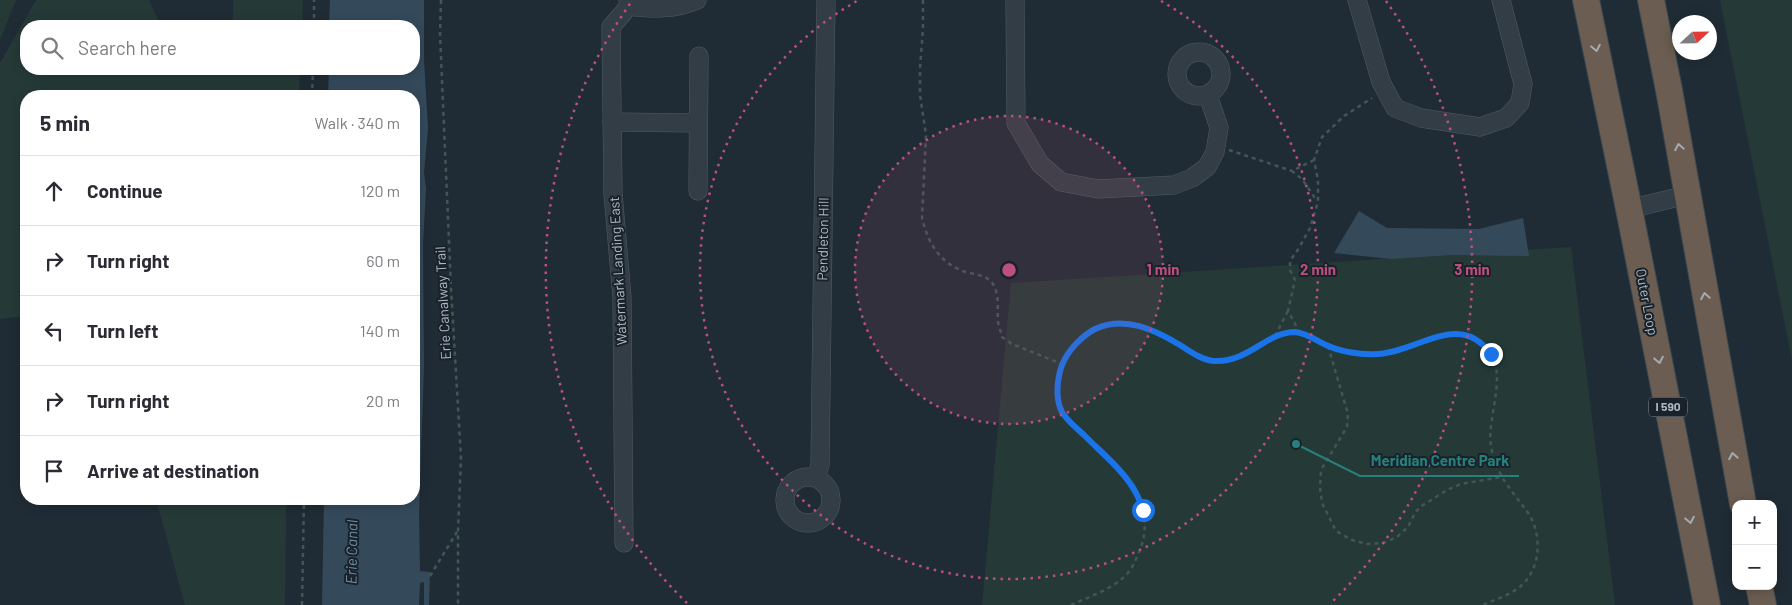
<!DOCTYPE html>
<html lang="en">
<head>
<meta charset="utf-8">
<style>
	body { margin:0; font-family:Barlow,sans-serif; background:#f7f7f7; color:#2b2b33 }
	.controls { position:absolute; right:15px; bottom:15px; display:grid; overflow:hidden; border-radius:10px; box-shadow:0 2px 12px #0003 }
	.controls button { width:45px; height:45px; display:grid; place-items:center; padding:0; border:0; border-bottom:1px solid #e1e1e2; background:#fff; color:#2b2b33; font:25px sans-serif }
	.compass { position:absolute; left:1672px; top:15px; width:45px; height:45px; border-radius:50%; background:#fff; box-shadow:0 2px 12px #0003; rotate:68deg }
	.stop { position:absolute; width:15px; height:15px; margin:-11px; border:4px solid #1a73e8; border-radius:50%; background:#fff }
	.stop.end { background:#1a73e8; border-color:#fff; box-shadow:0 1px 5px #0008 }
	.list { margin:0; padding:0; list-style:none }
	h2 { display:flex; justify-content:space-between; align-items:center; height:65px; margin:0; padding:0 20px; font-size:21px }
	h2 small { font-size:16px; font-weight:400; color:#7c7c81 }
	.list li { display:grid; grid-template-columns:32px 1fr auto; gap:15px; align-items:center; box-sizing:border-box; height:70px; padding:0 20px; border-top:1px solid #e1e1e2 }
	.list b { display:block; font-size:19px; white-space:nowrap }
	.list em { font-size:16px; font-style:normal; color:#7c7c81 }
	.icon { flex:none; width:28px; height:28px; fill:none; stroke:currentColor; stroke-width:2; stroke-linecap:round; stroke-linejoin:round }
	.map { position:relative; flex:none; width:1792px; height:605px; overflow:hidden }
	.search { position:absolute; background:#fff; box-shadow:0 2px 12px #0003; left:20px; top:20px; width:400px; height:55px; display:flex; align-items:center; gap:12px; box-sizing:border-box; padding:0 18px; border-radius:20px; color:#7c7c81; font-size:19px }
	.panel { position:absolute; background:#fff; box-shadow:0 2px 12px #0003; left:20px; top:90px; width:400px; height:415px; border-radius:20px }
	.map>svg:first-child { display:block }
	.green { fill:#253a37 }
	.water { fill:#344a5b }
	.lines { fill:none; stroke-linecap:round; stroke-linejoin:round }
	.minor-casing { stroke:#515b63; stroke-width:19 }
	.highway-casing { stroke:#3e4850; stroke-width:28 }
	.path { stroke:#435656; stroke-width:2.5; stroke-dasharray:4 4; stroke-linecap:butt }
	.minor { stroke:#333d45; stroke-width:18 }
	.highway { stroke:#6b5d51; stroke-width:26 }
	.oneway { stroke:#a3aab1 }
	.route { stroke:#1a73e8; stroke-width:6 }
	.ring { fill:none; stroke:#bb507f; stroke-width:2.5; stroke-dasharray:2.5 5 }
	.labels { text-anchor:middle; stroke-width:4; stroke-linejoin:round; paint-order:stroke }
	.shield { fill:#19222a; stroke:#818b94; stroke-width:1 }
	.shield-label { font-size:12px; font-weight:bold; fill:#adb8c2 }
	.street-label { font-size:14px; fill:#adb8c2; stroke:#19222a }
	.water-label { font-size:15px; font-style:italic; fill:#6f8ea5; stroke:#19222a }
	.centre { fill:#bb507f; stroke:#19222a; stroke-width:2.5 }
	.ring-label { font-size:15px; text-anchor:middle; font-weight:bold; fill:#bb507f; stroke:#19222a; stroke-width:4; stroke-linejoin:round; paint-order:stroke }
	.leader { fill:none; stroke:#27807b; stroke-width:2 }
	.callout-dot { fill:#27807b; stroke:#19222a; stroke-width:2 }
	.callout-label { font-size:15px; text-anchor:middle; font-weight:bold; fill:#27807b; stroke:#19222a; stroke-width:4; stroke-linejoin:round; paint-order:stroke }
</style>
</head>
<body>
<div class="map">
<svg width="1792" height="605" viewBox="0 0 1792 605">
	<rect width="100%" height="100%" fill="#202c35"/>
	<g class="green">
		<path d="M0 0H16L0 40Z"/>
		<path d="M36 0H149L161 26H26V69H300L299 96H26V316L0 319V63Z"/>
		<path d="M233 0H303L302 26H233Z"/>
		<path d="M1720 0H1792V360Z"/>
		<path d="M1571 247 1615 605H982L1011 283Z"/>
		<path d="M156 499H286L285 605H185Z"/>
	</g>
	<g class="water">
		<path d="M330 0H424V60L428 128 424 173 426 188 423 244 424 368 419 514 420 571 430 572 429 605H424V582L420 583 419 605H322L324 499H414V96H328L329 69H414V26H329Z"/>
		<path d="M1359 211 1387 228 1479 229 1523 218 1529 256 1452 255 1391 259 1334 253Z"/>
	</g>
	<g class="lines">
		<defs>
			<g id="minor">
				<path d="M628 0 629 6C652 9 674 10 697 0"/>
				<path d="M1015 0 1016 123 1040 164 1061 182 1098 189 1174 185 1192 178 1207 167 1215 152 1219 128 1208 95"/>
				<path d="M1357 0 1381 82 1395 108 1421 118 1480 127 1506 118 1520 103 1523 84 1501 0"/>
				<circle cx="1199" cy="74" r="22"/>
				<path d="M612 122 698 123"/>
				<path d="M698 191 699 56"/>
				<path d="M1629 209 1687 195"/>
				<circle cx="808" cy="500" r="23"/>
				<path d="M816 478 820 465 826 0"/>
				<path d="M624 543 622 297 613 194 611 27 629 6"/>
			</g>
			<g id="highway">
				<path d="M1586 0 1629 209 1707 605"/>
				<path d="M1651 0 1669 90 1743 504"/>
				<path d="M1759 586 1763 605"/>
			</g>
		</defs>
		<use href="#minor" class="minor-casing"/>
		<use href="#highway" class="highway-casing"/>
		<g class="path">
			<path d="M441 0 440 34 451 288 461 458 458 531V605"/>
			<path d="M923 0V29L920 68V95L926 135 922 218C928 243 940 264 966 272 976 275 987 275 993 284 1000 296 997 309 998 322 999 327 1001 332 1002 337L1012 344 1062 364"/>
			<path d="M314 26V0"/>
			<path d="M312 96 313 69"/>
			<path d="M1229 150 1292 171"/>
			<path d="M1314 160 1292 171 1302 179 1317 201"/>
			<path d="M1300 333 1288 311 1295 280 1290 270V261L1299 248 1310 228 1318 202V180L1314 160 1322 137 1344 116 1372 98"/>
			<path d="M1275 336 1288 311"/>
			<path d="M1328 346 1348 414 1347 427 1321 470 1320 487 1322 503 1336 531 1352 540 1368 544 1383 543 1397 537 1408 527 1415 513 1420 507 1447 490 1461 484 1501 477"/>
			<path d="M430 576 457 532"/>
			<path d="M302 605 304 499"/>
			<path d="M1071 605C1088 597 1110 590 1124 577 1133 569 1138 555 1142 544 1156 499 1113 464 1085 436 1077 428 1067 421 1062 412 1055 398 1057 374 1065 360 1074 346 1084 333 1100 327 1129 316 1157 331 1181 346 1192 352 1203 360 1215 361 1246 363 1262 336 1290 333 1304 331 1313 339 1325 345 1341 351 1362 356 1378 354 1411 351 1451 320 1481 342 1513 365 1486 415 1491 446 1494 466 1504 482 1517 498 1521 504 1526 509 1530 516 1543 539 1540 573 1517 589 1507 596 1494 600 1483 605"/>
		</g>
		<use href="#minor" class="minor"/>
		<use href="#highway" class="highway"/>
	</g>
	<defs><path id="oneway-chevron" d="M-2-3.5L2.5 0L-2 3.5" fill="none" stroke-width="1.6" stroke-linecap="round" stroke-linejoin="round" transform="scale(1.25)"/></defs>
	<g class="oneway">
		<use href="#oneway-chevron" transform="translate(1596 48) rotate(79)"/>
		<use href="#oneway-chevron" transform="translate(1679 147) rotate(-100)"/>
		<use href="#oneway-chevron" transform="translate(1705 296) rotate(-100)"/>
		<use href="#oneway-chevron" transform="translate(1659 360) rotate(79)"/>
		<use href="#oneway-chevron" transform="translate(1733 456) rotate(-100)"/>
		<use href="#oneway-chevron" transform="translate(1690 520) rotate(79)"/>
	</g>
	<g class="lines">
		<path class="route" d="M1143 510C1141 505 1139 498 1136 493 1125 472 1103 454 1086 437 1078 429 1068 422 1062 412 1055 399 1057 379 1062 365 1068 350 1082 336 1095 329 1125 315 1155 330 1180 345 1191 352 1202 360 1214 361 1248 363 1266 332 1295 332 1306 333 1316 340 1326 345 1341 352 1361 355 1377 354 1419 352 1459 310 1491 354"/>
	</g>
	<circle cx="1009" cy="270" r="154" fill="#bb507f" fill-opacity=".12"/>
	<g class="ring">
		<circle cx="1009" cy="270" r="154"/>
		<path d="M1161 1A309 309 0 1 1 857 1"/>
		<path d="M687 603A463 463 0 0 1 632 1M1386 1A463 463 0 0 1 1331 603"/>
	</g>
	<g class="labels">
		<rect class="shield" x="1649" y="397.5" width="38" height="19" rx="4"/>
		<g class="shield-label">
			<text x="1668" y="411">I 590</text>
		</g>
		<g class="street-label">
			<text transform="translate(823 239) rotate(-89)" y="5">Pendleton Hill</text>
			<text transform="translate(618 271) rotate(-93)" y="5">Watermark Landing East</text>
			<text transform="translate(1647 302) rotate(79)" y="5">Outer Loop</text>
			<text transform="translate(443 303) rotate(-93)" y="5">Erie Canalway Trail</text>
		</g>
		<g class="water-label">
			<text transform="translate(352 552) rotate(-89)" y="5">Erie Canal</text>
		</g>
	</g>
	<circle cx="1009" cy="270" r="8" class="centre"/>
	<g class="ring-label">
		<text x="1163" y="275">1 min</text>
		<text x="1318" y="275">2 min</text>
		<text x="1472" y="275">3 min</text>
	</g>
	<path class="leader" d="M1296 444L1360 476H1519"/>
	<circle class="callout-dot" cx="1296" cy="444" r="5"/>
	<g class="callout-label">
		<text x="1440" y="466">Meridian Centre Park</text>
	</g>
</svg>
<div class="controls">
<button>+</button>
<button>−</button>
</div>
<svg class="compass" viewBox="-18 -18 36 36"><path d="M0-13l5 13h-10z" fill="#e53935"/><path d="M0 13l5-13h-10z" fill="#7c7c81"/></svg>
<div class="stop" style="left:1143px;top:510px"></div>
<div class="stop end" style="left:1491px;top:354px"></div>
<div class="search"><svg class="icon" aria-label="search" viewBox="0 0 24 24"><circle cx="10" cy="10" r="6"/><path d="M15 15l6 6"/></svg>Search here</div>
<section class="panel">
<h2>5 min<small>Walk · 340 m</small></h2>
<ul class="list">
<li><svg class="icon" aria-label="ahead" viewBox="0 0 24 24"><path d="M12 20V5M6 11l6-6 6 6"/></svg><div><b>Continue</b></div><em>120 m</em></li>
<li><svg class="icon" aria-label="right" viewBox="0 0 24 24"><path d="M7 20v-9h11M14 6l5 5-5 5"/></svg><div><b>Turn right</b></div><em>60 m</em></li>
<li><svg class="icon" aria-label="left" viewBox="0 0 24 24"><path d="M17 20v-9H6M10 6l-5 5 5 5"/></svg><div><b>Turn left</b></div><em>140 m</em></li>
<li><svg class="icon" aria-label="right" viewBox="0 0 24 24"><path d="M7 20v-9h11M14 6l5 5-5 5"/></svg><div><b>Turn right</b></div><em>20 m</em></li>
<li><svg class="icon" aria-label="arrive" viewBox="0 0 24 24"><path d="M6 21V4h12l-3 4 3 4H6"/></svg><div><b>Arrive at destination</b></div></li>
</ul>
</section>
</div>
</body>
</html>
